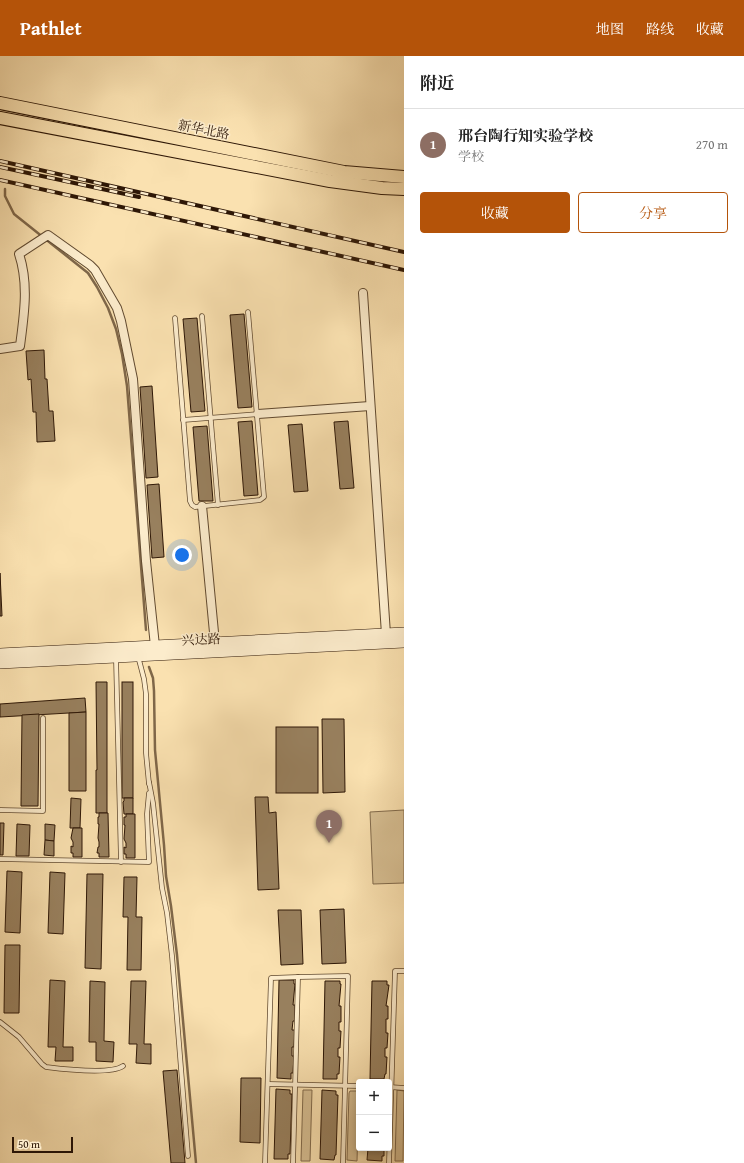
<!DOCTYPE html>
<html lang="zh">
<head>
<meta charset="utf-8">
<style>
	body { margin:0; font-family:"Gentium Book Plus","Noto Serif SC",serif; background:#f6f6f6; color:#222 }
	.controls { position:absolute; right:12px; bottom:12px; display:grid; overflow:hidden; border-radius:4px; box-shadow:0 2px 6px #0003 }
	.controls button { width:36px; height:36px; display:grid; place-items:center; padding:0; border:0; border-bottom:1px solid #e0e0e0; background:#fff; color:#222; font:20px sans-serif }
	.scale { position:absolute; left:12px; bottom:10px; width:61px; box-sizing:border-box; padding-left:4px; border:2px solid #2e1706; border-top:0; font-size:11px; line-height:14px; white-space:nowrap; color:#2e1706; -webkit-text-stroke:3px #fceccc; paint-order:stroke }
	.you { position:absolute; left:182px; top:499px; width:14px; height:14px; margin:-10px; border:3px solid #fff; border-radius:50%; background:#1a73e8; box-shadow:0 0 0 6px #1a73e833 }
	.badge { display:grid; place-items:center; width:26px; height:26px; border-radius:50%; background:#b45309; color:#fff; font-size:13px; font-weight:700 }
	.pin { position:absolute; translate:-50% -33px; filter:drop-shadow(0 1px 2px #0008) }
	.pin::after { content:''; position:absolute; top:21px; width:14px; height:12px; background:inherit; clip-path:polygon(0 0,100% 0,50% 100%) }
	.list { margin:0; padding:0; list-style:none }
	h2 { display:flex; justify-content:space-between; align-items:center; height:52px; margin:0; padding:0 16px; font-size:17px }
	h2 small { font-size:13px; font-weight:400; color:#767676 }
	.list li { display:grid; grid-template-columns:26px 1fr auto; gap:12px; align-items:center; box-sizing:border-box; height:72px; padding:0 16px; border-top:1px solid #e0e0e0 }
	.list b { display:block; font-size:15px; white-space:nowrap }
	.list p { margin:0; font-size:13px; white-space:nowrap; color:#767676 }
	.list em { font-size:13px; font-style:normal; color:#767676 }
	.actions { display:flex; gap:8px; padding:12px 16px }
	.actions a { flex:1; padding:9px 0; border:1px solid #b45309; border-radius:4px; text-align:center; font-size:14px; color:#b45309 }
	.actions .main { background:#b45309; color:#fff }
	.map { position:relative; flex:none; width:404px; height:1107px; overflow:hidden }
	header { display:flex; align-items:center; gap:24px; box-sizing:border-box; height:56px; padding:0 20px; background:#b45309; color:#fff }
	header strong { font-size:19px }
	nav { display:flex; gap:22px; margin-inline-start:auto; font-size:14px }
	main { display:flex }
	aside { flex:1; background:#fff }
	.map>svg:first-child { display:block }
	.green { fill:#d7bf93; stroke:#826b4c }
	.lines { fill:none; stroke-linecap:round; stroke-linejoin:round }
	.stream { stroke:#7f6749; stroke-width:2.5 }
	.building { fill:#98805e; stroke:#2e1706 }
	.lane-casing { stroke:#614a30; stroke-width:5.5 }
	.street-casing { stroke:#614a30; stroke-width:10 }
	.secondary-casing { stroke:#2e1706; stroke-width:12 }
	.primary-casing { stroke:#2e1706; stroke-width:14 }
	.lane { stroke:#fceccc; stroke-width:4 }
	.street { stroke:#fceccc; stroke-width:8 }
	.secondary { stroke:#fceccc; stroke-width:11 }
	.primary { stroke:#fae1b0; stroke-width:12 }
	.rail-casing { stroke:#2e1706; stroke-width:4 }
	.rail { stroke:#fceccc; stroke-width:2.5; stroke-dasharray:8; stroke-linecap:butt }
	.labels { text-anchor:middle; stroke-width:3; stroke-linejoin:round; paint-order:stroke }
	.street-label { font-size:13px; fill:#2e1706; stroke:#fceccc }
</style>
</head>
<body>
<header>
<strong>Pathlet</strong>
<nav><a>地图</a><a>路线</a><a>收藏</a></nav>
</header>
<main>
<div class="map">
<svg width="404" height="1107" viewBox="0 0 404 1107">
	<rect width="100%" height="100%" fill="#fae1b0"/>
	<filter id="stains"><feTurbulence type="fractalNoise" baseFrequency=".005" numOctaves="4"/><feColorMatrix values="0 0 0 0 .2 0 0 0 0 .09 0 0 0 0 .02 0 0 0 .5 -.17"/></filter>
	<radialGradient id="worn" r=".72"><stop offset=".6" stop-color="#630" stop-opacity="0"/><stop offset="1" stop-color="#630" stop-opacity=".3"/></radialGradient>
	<g class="green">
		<path d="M404 754V827L373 828 370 756Z"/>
		<path d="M303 1034H312L310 1105H301Z"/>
		<path d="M397 1034 404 1035 403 1105H395Z"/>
		<path d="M350 1035H359L357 1105 347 1104 349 1037Z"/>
	</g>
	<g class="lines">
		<g class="stream">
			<path d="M5 133V140L14 158 88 217 97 231 108 252 116 273 122 298 127 330 146 574"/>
			<path d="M149 611 153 622 154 635 155 694 164 789 166 820 171 850 177 899 196 1107"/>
		</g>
	</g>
	<g class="building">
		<path d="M244 258 252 351 238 352 230 259Z"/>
		<path d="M197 262 205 355 191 356 183 263Z"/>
		<path d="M44 294 45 323H47L49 355H53L55 385 37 386 36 356H33L31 323 28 324 26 295Z"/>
		<path d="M152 330 158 421 146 422 140 331Z"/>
		<path d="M252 365 258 439 244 440 238 366Z"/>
		<path d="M348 365 354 432 340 433 334 366Z"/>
		<path d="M302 368 308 435 294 436 288 369Z"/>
		<path d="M207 370 213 445H199L193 371Z"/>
		<path d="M159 428 164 501 152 502 147 429Z"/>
		<path d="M0 517 2 560H0Z"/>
		<path d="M96 626H107V757H96V714H97Z"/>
		<rect x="122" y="626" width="11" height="116"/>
		<path d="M85 642 86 656 0 661V648Z"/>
		<path d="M86 656V735H69V657Z"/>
		<path d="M39 658 38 750H21L22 659Z"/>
		<path d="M322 663H344L345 736 323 737Z"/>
		<rect x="276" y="671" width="42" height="66"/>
		<path d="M255 741H268L269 757 276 756 279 833 258 834Z"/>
		<path d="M71 742 81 743 80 772H70Z"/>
		<path d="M124 742H133V758H124L123 746 124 745Z"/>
		<path d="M99 757H108L109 801H99V797H97L98 791H99V786L98 782 99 768H98V761H99Z"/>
		<path d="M126 758H135V802H126V798H124V791L126 792V787L124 783 125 769H124V761H126Z"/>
		<path d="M0 767H4L3 799H0Z"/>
		<path d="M17 768 30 769 29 800H16Z"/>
		<path d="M45 768 55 769 54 785 45 784Z"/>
		<path d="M73 772H82V801H73V797H71V790L73 791V786L71 782Z"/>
		<path d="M45 784 54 785V800L44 799Z"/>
		<path d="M7 815 22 816 20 877 5 876Z"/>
		<path d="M50 816 65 817 63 878 48 877Z"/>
		<path d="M87 818H103L101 913 85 912Z"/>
		<path d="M124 821H137L136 861H142L141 914H127L128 861H123Z"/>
		<path d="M344 853 346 907 322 908 320 854Z"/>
		<path d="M278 854H301L303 908 281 909Z"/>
		<path d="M5 889H20L19 957H4Z"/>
		<path d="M50 924 65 925 63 991H73V1005H55L56 991H48Z"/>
		<path d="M279 924H294V928H295L293 949H295V965H293L292 974H295L294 991H292V1000H294L293 1017H291V1023L277 1022Z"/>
		<path d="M90 925 105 926 104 985 114 986 113 1006 96 1005V986H89Z"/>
		<path d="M131 925H146L144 988H151V1008L136 1007 137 988H129Z"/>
		<path d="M325 925H340V928H341L339 950H341V966H339V975H341L340 992H338V1001H340L339 1018H337V1023H323Z"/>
		<path d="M372 925H387V929H389L386 950H388V963H386V977H388L387 992H385V1001H387L386 1018H385L384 1023H370Z"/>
		<path d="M177 1014 185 1107H171L163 1015Z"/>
		<path d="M241 1022H261L260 1087 240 1086Z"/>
		<path d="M276 1033 290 1034V1038H292L290 1098H288V1103H274Z"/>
		<path d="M322 1034 336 1035V1039H338L336 1099H335L334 1104 320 1103Z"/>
		<path d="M368 1092H384V1100H382V1105L367 1104Z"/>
	</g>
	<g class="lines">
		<defs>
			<g id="lane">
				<path d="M202 260 218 449"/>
				<path d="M175 262 190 445 192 449 195 451 260 444 264 441 248 256"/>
				<path d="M183 364 258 358"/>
				<path d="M138 600 144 623 146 638V697L149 728"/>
				<path d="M116 602 121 806"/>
				<path d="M149 726 153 747 162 832 167 857 172 900 188 1100"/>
				<path d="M0 754 43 755V662"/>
				<path d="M0 803 149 806 147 758 149 737"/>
				<path d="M0 966 19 981 42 1008 46 1011C62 1013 110 1019 123 1010"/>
				<path d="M268 1028 359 1030"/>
				<path d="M389 1031 404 1032"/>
				<path d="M265 1107 271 922 298 921"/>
				<path d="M293 1107 298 921 348 920 343 1107"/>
				<path d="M389 1107 395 915H404"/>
			</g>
			<g id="street">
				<path d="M363 237 386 578"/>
				<path d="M0 293 20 290C24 259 29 228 19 198L48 179 90 209 95 214 117 252 121 265 133 323 146 505 155 590"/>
				<path d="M258 358 370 350"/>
				<path d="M202 450 215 587"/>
			</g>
			<g id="secondary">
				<path d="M0 598 404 577"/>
				<path d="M0 607 404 586"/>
			</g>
			<g id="primary">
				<path d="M0 47 344 116 404 121"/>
				<path d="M0 62 330 125 382 132 404 133"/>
			</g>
		</defs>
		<use href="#lane" class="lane-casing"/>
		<use href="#street" class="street-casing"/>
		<use href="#secondary" class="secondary-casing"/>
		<use href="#primary" class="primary-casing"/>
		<use href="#lane" class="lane"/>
		<use href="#street" class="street"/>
		<use href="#secondary" class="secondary"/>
		<use href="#primary" class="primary"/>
		<defs>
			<g id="rail">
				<path d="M0 105 404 196"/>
				<path d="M0 111 139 141"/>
				<path d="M0 124 404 214"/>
			</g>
		</defs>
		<use href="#rail" class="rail-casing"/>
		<use href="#rail" class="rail"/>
	</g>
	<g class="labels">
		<g class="street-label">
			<text transform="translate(204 73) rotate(11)" y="5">新华北路</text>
			<text transform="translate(201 583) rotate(-3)" y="5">兴达路</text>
		</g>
	</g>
	<rect width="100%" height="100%" filter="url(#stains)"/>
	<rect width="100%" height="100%" fill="url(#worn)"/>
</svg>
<div class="controls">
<button>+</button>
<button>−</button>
</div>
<div class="scale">50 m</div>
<div class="you"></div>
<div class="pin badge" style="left:329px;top:787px;background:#8d6e63">1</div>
</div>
<aside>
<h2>附近<small></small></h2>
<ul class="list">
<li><span class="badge" style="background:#8d6e63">1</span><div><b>邢台陶行知实验学校</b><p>学校</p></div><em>270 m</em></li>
</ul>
<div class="actions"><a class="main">收藏</a><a>分享</a></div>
</aside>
</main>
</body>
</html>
